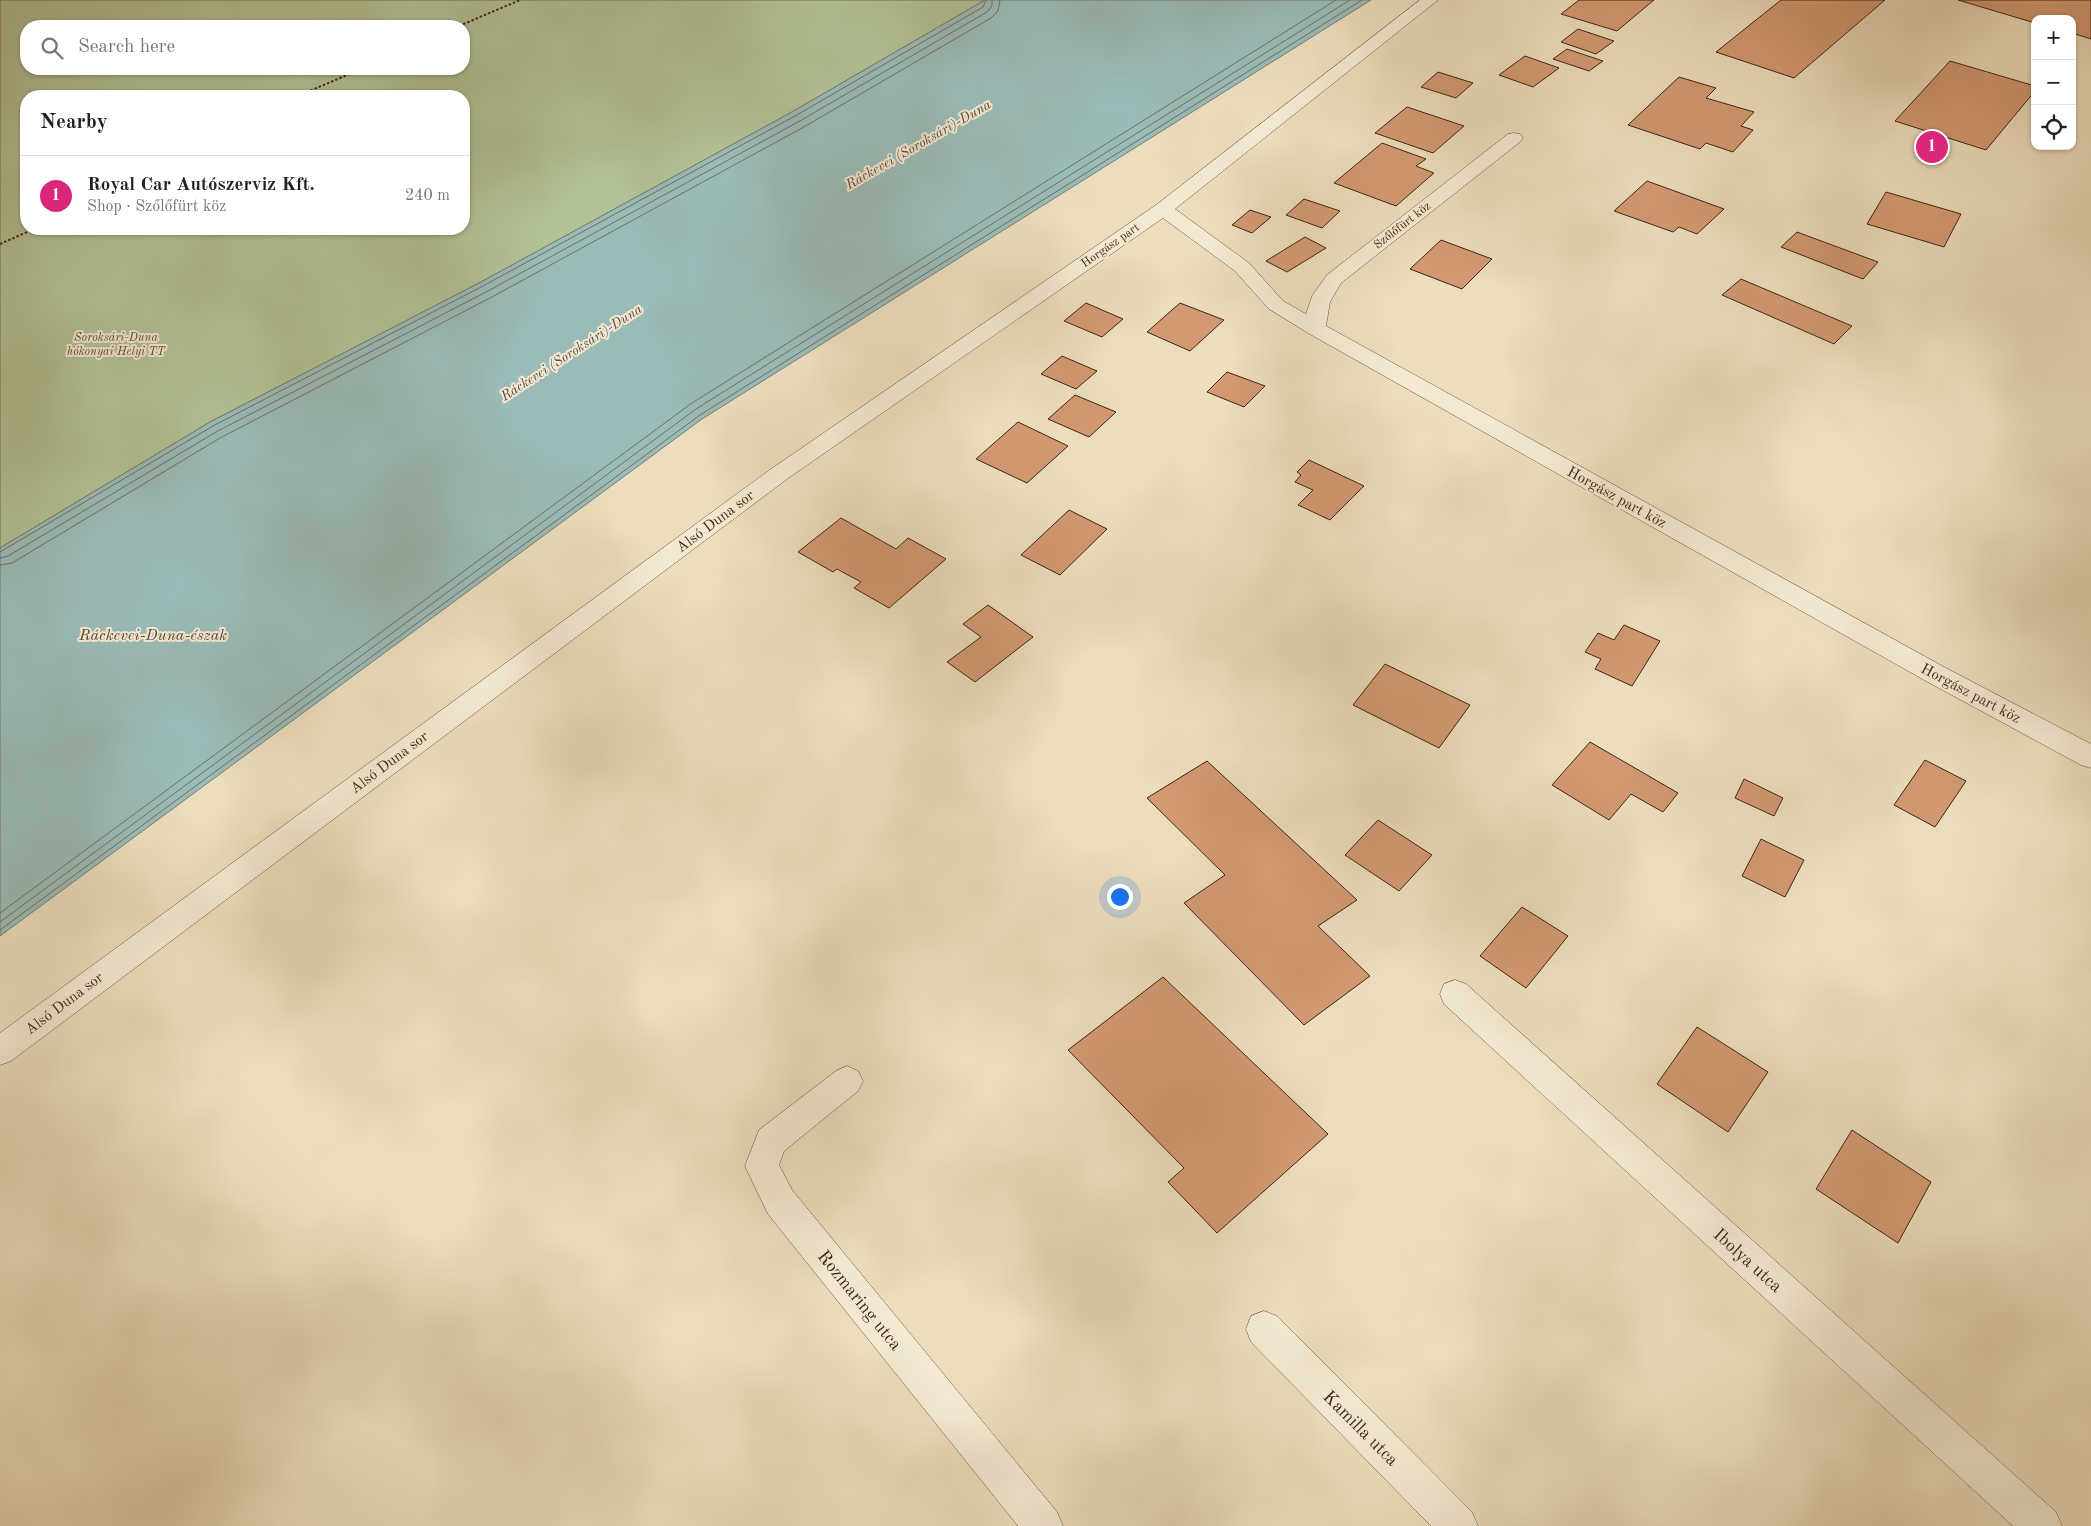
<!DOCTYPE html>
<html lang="en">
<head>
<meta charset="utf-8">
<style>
	body { margin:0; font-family:"Old Standard TT",serif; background:#f6f6f6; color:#202124 }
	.controls { position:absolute; right:15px; top:15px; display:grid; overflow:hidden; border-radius:10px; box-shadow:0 1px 4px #0004 }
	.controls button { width:45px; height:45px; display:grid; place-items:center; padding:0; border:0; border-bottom:1px solid #e0e0e0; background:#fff; color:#202124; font:25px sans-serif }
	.you { position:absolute; left:1119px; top:896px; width:18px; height:18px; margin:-12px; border:4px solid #fff; border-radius:50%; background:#1a73e8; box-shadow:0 0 0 8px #1a73e833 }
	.badge { display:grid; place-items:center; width:32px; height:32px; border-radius:50%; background:#db2777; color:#fff; font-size:16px; font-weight:700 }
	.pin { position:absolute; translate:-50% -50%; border:2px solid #fff; box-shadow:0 1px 5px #0006 }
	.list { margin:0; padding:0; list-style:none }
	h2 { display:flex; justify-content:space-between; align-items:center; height:65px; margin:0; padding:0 20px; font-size:21px }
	h2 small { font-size:16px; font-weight:400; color:#757577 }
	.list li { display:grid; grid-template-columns:32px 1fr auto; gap:15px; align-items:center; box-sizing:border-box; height:80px; padding:0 20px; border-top:1px solid #e0e0e0 }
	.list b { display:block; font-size:19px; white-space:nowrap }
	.list p { margin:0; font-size:16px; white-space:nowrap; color:#757577 }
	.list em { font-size:16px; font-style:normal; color:#757577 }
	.icon { flex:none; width:28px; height:28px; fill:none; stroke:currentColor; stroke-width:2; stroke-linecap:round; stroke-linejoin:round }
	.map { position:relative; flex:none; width:2091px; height:1526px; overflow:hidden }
	.search { position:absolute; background:#fff; box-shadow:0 1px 4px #0004; left:20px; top:20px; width:450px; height:55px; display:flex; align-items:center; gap:12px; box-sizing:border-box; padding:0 18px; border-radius:20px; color:#757577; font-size:19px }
	.panel { position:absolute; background:#fff; box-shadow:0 1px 4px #0004; left:20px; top:90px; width:450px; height:145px; border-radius:20px }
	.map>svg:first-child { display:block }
	.green { fill:#b2c296; stroke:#7a7454; fill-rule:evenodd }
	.water { fill:#9abbb7; stroke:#777f75 }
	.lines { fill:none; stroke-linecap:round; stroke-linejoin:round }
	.shore { stroke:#6e7065; stroke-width:1 }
	.building { fill:#d29972; stroke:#422513 }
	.street-casing { stroke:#6c533d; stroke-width:1 }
	.path { stroke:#422513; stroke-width:2; stroke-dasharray:2.5 2; stroke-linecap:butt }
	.street { fill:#f3e9d3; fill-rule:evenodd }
	.labels { text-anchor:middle; stroke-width:4; stroke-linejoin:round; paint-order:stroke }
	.far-street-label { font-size:12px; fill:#422513; stroke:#f3e9d3 }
	.far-park-label { font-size:12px; font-style:italic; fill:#5e4c34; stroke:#f3e9d3 }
	.far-water-label { font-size:14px; font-style:italic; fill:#584a3c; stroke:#f3e9d3 }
	.street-label { font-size:15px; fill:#422513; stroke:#f3e9d3 }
	.water-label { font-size:16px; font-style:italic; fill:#584a3c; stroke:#f3e9d3 }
	.near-street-label { font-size:18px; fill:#422513; stroke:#f3e9d3 }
</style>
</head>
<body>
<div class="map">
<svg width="2091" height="1526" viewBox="0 0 2091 1526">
	<rect width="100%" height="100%" fill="#ecddbc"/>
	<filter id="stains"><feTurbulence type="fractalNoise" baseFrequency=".004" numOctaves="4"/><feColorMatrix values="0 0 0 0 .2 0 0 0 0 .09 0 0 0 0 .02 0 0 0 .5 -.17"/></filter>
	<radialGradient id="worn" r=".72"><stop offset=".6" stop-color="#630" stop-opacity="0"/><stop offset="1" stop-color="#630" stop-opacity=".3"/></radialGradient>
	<path class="green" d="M0 0H985L792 112 481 282 210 422 0 548ZM26 26H464V69H26ZM26 96H464V229H26Z"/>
	<path class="water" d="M985 0H1371L702 419 0 936V548L210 422 481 282 792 112Z"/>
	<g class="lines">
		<g class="shore">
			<path d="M0 552 213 426 483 286 795 116 983 7 986 0"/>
			<path d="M0 558 8 556 216 432 486 292 798 122 987 12 992 6V0"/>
			<path d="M0 565 12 563 220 438 490 298 802 128 991 18 998 11 1000 0"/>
			<path d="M0 913 692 403 1336 0"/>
			<path d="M0 922 696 409 1350 0"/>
			<path d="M0 930 700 415 1362 0"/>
		</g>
	</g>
	<g class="building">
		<path d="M1579 0H1654L1617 31 1561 14Z"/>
		<path d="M1781 0H1885L1794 78 1716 52Z"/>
		<path d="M1958 0H2091V39L2072 33V19H2035V23Z"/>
		<path d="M1578 29 1614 41 1596 54 1561 42Z"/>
		<path d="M1567 49 1603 61 1589 71 1553 59Z"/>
		<path d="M1525 56 1559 68 1533 87 1499 75Z"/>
		<path d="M1950 61 2035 86V91L1986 150 1895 121Z"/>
		<path d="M1438 72 1473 83 1456 98 1421 87Z"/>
		<path d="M1679 77 1716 88 1706 98 1754 112 1741 126 1753 130 1733 152 1706 143 1700 149 1628 125Z"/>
		<path d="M1407 107 1464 126 1433 153 1375 133Z"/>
		<path d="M1382 143 1426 159 1416 166 1434 173 1396 206 1334 183Z"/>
		<path d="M1647 181 1724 209 1697 234 1679 227 1673 232 1614 211Z"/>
		<path d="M1886 192 1961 214 1944 247 1867 224Z"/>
		<path d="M1304 199 1340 211 1322 228 1286 215Z"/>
		<path d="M1250 210 1271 217 1252 233 1232 225Z"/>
		<path d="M1797 232 1878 262 1863 279 1781 247Z"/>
		<path d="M1305 237 1326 248 1287 272 1266 261Z"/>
		<path d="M1441 240 1492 259 1462 289 1410 269Z"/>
		<path d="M1741 279 1852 326 1834 344 1722 295Z"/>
		<path d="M1086 303 1123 319 1102 337 1064 321Z"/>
		<path d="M1180 303 1224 320 1190 351 1147 332Z"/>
		<path d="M1062 356 1097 371 1076 389 1041 374Z"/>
		<path d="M1227 372 1265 386 1244 407 1207 392Z"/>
		<path d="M1075 395 1116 412 1089 437 1048 419Z"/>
		<path d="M1018 422 1068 446 1027 483 976 459Z"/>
		<path d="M1309 460 1364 486 1330 520 1298 505 1313 490 1295 482 1301 475 1297 472Z"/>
		<path d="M1069 510 1107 529 1060 575 1021 555Z"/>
		<path d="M841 518 896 549 908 538 946 559 889 608 854 588 861 582 837 569 833 572 798 552Z"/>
		<path d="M988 605 1033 637 975 682 947 662 981 637 963 624Z"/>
		<path d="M1624 625 1660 641 1632 686 1595 669 1601 659 1585 652 1598 633 1614 640Z"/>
		<path d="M1385 664 1470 705 1439 748 1353 705Z"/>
		<path d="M1590 742 1647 775 1678 793 1663 812 1631 794 1609 820 1552 785Z"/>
		<path d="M1925 760 1966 781 1935 827 1894 805Z"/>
		<path d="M1207 761 1357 900 1318 926 1370 976 1304 1025 1184 903 1225 875 1147 798Z"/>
		<path d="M1744 779 1783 798 1774 816 1735 798Z"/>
		<path d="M1378 820 1432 855 1399 891 1345 855Z"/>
		<path d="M1761 839 1804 860 1785 897 1742 876Z"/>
		<path d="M1522 907 1568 936 1526 988 1480 956Z"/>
		<path d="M1163 977 1328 1134 1217 1233 1168 1182 1184 1168 1068 1050Z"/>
		<path d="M1697 1027 1768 1072 1728 1132 1657 1084Z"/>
		<path d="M1852 1130 1931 1182 1898 1243 1816 1189Z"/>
	</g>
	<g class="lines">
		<defs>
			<g id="street">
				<path d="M1420 0H1438L1175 209 1249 263 1283 301 1306 314 1312 296 1327 275 1508 134 1514 133 1520 134 1523 138 1520 142 1341 283 1330 302 1326 326 1944 667 2091 744V768L2081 765 1926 681 1308 333 1269 309 1235 271 1163 218 787 479 11 1061 0 1065V1033L771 469 1156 205Z"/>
				<path d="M1455 980 1466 984 2056 1512 2062 1526H2013L1444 1004 1440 994 1444 984Z"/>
				<path d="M847 1066 858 1071 863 1081 858 1091 784 1151 779 1165 792 1190 1057 1512 1063 1526H1018L768 1214 745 1166 759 1130 836 1071Z"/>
				<path d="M1264 1311 1277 1316 1472 1512 1478 1526H1431L1251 1342 1246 1329 1251 1316Z"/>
			</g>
		</defs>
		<use href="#street" class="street-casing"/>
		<g class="path">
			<path d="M459 26 520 0"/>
			<path d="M298 96 361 69"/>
			<path d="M0 244 34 229"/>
		</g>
		<use href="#street" class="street"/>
	</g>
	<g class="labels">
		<g class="far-street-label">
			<text transform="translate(1402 225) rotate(-38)" y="4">Szőlőfürt köz</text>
			<text transform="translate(1110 245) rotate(-35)" y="4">Horgász part</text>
		</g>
		<g class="far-park-label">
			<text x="116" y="341">Soroksári-Duna<tspan x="116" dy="14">hókonyai Helyi TT</tspan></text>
		</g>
		<g class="far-water-label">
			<text transform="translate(918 144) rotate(-30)" y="5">Ráckevei (Soroksári)-Duna</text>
			<text transform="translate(571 352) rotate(-33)" y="5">Ráckevei (Soroksári)-Duna</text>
		</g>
		<g class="street-label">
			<text transform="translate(1617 497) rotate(29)" y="5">Horgász part köz</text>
			<text transform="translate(715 521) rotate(-37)" y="5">Alsó Duna sor</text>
			<text transform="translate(1971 693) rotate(28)" y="5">Horgász part köz</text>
			<text transform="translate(389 762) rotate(-37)" y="5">Alsó Duna sor</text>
			<text transform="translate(64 1003) rotate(-37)" y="5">Alsó Duna sor</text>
		</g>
		<g class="water-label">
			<text x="153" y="640">Ráckevei-Duna-észak</text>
		</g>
		<g class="near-street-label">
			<text transform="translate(1748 1260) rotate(42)" y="6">Ibolya utca</text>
			<text transform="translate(860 1300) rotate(51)" y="6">Rozmaring utca</text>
			<text transform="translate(1361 1428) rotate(45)" y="6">Kamilla utca</text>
		</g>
	</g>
	<rect width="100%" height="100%" filter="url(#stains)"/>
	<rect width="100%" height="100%" fill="url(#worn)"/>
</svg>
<div class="controls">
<button>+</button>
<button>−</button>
<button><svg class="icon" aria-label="locate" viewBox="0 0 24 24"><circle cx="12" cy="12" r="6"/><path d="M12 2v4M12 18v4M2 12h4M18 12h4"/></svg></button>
</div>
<div class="you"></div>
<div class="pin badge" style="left:1932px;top:147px">1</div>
<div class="search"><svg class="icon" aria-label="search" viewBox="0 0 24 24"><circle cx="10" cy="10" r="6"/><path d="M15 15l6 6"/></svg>Search here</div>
<section class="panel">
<h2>Nearby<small></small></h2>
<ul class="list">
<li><span class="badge">1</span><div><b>Royal Car Autószerviz Kft.</b><p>Shop · Szőlőfürt köz</p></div><em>240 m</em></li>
</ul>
</section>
</div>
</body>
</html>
